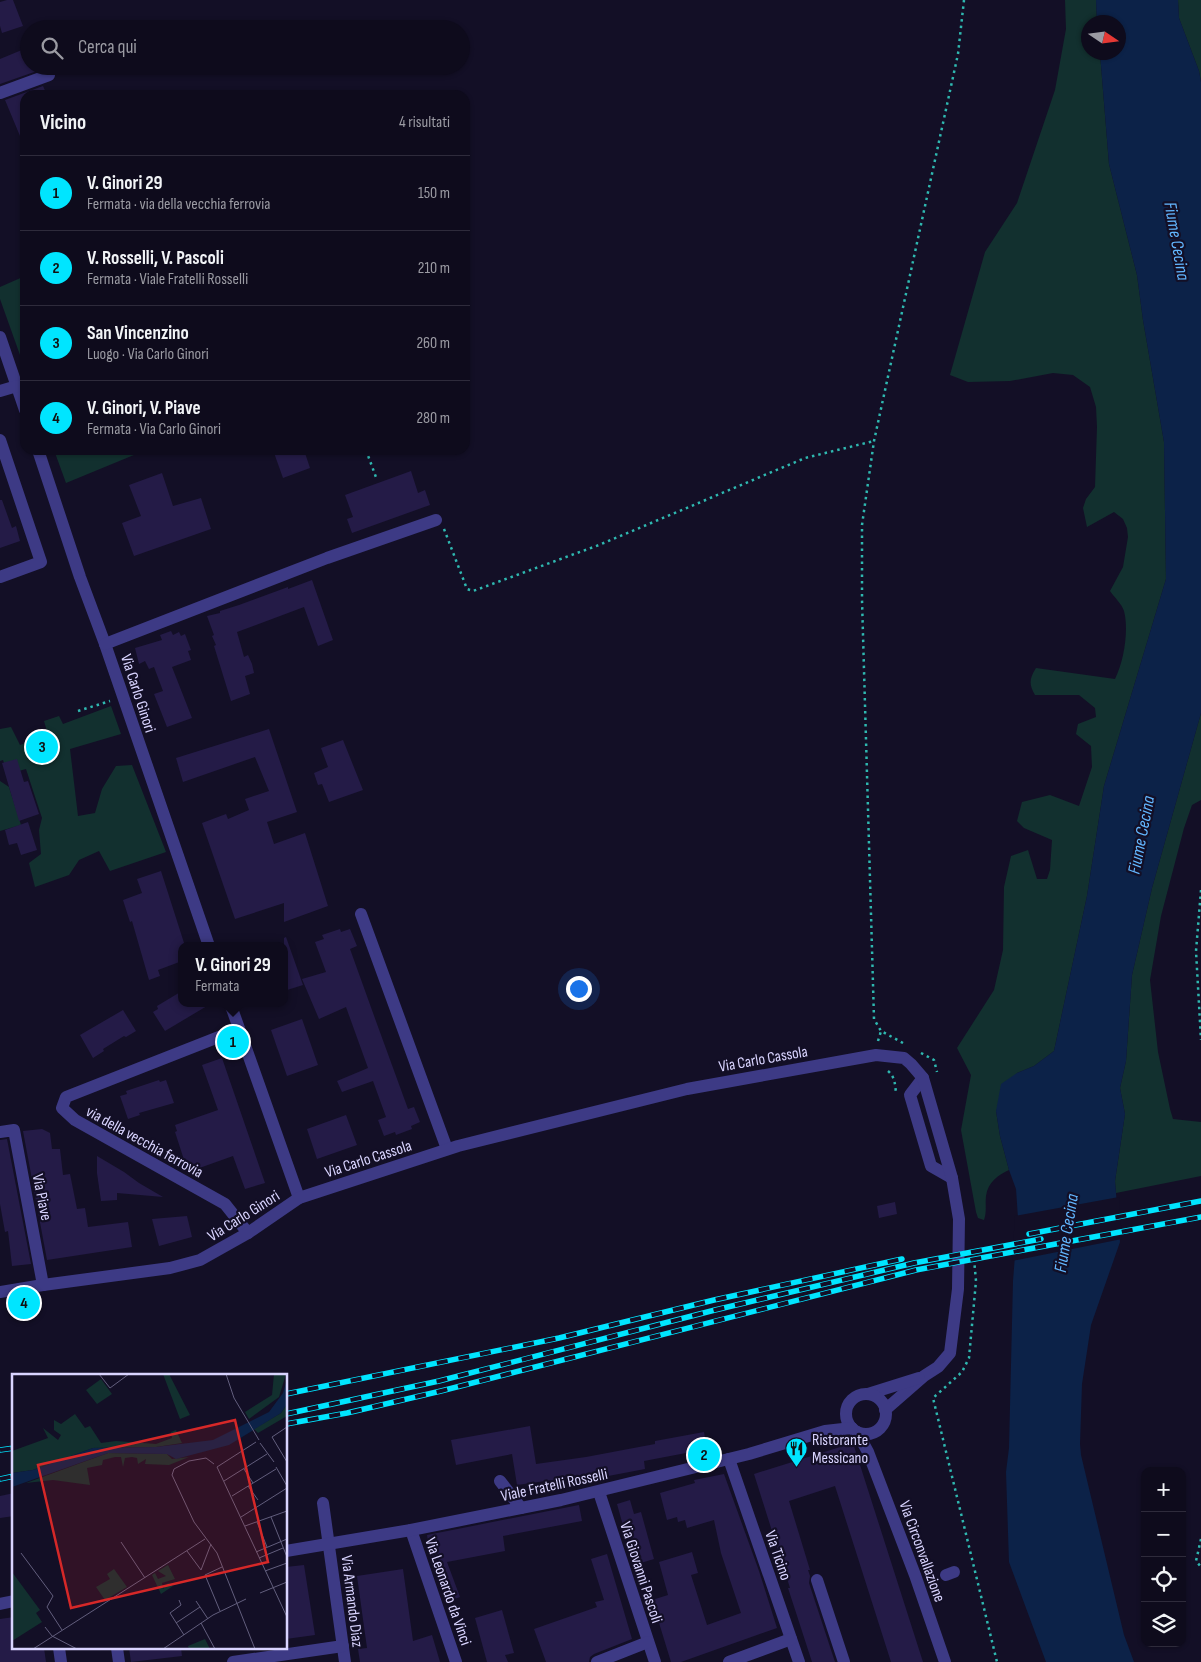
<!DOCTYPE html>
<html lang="it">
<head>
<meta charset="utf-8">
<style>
	body { margin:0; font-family:"Sofia Sans Condensed",sans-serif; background:#171425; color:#f1f3f6 }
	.controls { position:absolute; right:15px; bottom:15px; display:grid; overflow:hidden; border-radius:10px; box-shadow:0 1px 4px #0004 }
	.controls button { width:45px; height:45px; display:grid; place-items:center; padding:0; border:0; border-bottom:1px solid #2e2b3b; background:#0e0b1c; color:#f1f3f6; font:25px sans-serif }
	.compass { position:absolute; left:1081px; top:15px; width:45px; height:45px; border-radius:50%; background:#0e0b1c; box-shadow:0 1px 4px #0004; rotate:103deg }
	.you { position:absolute; left:578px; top:988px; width:18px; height:18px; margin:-12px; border:4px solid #fff; border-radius:50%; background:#1a73e8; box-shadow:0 0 0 8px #1a73e833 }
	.badge { display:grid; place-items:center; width:32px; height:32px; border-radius:50%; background:#00e5ff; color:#111; font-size:16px; font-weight:700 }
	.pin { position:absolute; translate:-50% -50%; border:2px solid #fff; box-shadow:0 1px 5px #0006 }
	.popup { position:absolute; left:178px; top:942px; width:110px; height:65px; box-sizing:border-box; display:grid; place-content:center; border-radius:10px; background:#0e0b1c; filter:drop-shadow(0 1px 4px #0005); font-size:16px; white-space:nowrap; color:#9b9ba3 }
	.popup b { font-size:19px; color:#f1f3f6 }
	.popup::after { content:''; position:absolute; left:50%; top:100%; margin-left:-10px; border:10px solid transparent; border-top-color:#0e0b1c }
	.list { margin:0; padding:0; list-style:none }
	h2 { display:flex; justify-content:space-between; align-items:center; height:65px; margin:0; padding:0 20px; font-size:21px }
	h2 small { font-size:16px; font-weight:400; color:#9b9ba3 }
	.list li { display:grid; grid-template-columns:32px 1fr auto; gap:15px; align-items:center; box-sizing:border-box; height:75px; padding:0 20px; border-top:1px solid #2e2b3b }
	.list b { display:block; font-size:19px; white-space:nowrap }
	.list p { margin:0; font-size:16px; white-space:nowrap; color:#9b9ba3 }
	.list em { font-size:16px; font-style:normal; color:#9b9ba3 }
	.icon { flex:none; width:28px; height:28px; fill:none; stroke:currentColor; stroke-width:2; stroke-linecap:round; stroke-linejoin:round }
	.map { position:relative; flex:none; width:1201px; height:1662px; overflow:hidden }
	.search { position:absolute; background:#0e0b1c; box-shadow:0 1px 4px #0004; left:20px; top:20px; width:450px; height:55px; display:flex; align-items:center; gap:12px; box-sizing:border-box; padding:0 18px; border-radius:28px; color:#9b9ba3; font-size:19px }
	.panel { position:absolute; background:#0e0b1c; box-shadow:0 1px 4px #0004; left:20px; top:90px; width:450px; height:365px; border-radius:15px }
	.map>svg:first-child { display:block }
	.green { fill:#12302f }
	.water { fill:#0c2248 }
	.pier { fill:#130f26 }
	.building { fill:#241b47 }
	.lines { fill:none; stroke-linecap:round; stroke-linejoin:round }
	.path { stroke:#2fb8b0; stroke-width:2.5; stroke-dasharray:2.5 4; stroke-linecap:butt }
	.minor { stroke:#3d3a85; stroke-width:12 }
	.rail-casing { stroke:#00e5ff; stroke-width:5.5 }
	.rail { stroke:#130f26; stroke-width:4; stroke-dasharray:11; stroke-linecap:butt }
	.labels { text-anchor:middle; stroke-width:4.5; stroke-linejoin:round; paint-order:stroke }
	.street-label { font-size:16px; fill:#d9d4ff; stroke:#130f26 }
	.poi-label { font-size:16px; fill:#d9d4ff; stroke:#130f26; text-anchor:start }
	.water-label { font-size:18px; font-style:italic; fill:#62b6ff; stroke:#130f26 }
	.inset-road { fill:none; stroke:#625e7d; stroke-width:1 }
	.view { fill:#d62828; fill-opacity:0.15; stroke:#d62828; stroke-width:2.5 }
	.inset-edge { fill:none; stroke:#d9d4ff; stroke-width:2.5 }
</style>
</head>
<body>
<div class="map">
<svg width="1201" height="1662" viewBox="0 0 1201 1662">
	<rect width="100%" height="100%" fill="#130f26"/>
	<g class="green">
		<path d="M1065 0H1096L1097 22H1088V52L1100 53 1109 164 1137 275 1143 320 1164 442 1166 579 1104 786 1087 896 1054 1051 1034 1066 1017 1073 996 1111 1000 1136 1009 1170C998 1175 988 1182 986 1196 985 1204 987 1211 984 1220L978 1218 976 1212 961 1130 971 1075 957 1048 994 990 1003 950 1004 887 1011 856 1028 850 1037 879H1047L1050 870 1052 840 1024 828 1017 821 1022 802 1050 795 1079 806 1092 767 1091 746 1076 734 1078 724 1096 717 1095 708 1079 695H1035C1029 685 1029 679 1036 668L1115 679C1124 661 1129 630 1124 611 1122 604 1114 597 1110 591L1123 567 1128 537 1127 528 1123 519 1114 512 1087 527 1083 508 1086 499 1095 487 1097 427 1096 407 1090 387 1073 375 1053 373 1010 381 968 382 950 375 985 252 1017 203 1055 90 1066 29Z"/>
		<path d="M1178 0H1201V82L1199 71 1179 18Z"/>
		<path d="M25 276V369L0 299V287Z"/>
		<path d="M54 450H146L66 483Z"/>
		<path d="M111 706 121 734 70 749 78 816 95 813 102 789 116 766 132 765 166 852 110 871 99 851 79 860 69 875 35 887 29 863 41 854 39 830 42 818 26 769 8 774 3 760 0 761V729L11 727 20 745 48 735 44 721 59 716 63 724Z"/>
		<path d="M1201 713V800L1192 805 1184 828 1161 916 1150 980 1158 1052 1170 1109 1173 1119 1201 1122V1176L1116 1193 1115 1181 1125 1114 1120 1088 1126 1061 1132 975 1152 888Z"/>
		<path d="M0 781 9 787 21 825 0 831Z"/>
	</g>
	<path class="water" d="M1096 0H1178L1179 18 1199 71 1201 82V713L1152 888 1132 975 1126 1061 1120 1088 1125 1114 1115 1181 1120 1242 1091 1325 1082 1384 1080 1444 1081 1455 1124 1635 1134 1662H1046L1009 1562 1006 1472 1009 1448 1013 1281 1018 1218 1016 1189 1009 1170 1000 1136 996 1111 1001 1084 1017 1073 1034 1066 1054 1051 1087 896 1104 786 1166 579 1164 442 1143 320 1137 275 1109 164 1100 53 1118 52V22H1097Z"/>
	<path class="pier" d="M1119 1197 1122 1239 1012 1261 1015 1216Z"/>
	<g class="building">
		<path d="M7 0H13L23 26 2 33 0 26V2Z"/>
		<path d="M29 47V66H35L37 71 0 84V59Z"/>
		<path d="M43 86 47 95H25V148L5 100Z"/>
		<path d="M273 450H304L310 468 283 478Z"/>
		<path d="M411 471 418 493 425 490 430 505 352 533 347 519 353 517 345 495Z"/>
		<path d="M162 473 173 506 201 498 211 529 134 556 122 523 141 516 129 485Z"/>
		<path d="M0 500H2L12 528 16 526 20 541 0 548Z"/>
		<path d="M312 580 333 640 318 646 304 607 237 632 244 657 248 655 252 664 254 673 245 676 250 694 231 701 214 646 216 645 212 636 214 635 207 616 220 613V611L239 605 288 587V589Z"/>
		<path d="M171 631 173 635 179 632 181 636 185 634 191 650 188 651 191 660 172 667 192 718 167 727 154 694 163 691 154 667 149 669 145 661 139 664 135 648 162 640 160 635Z"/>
		<path d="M269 729 297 812 267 822 274 844 305 833 328 906 284 922V903L235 919 202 823 226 814 228 819 249 810 245 799 269 791 255 757 183 782 176 758Z"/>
		<path d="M343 740 363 790 329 802 322 784 318 785 314 773 328 767 321 748Z"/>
		<path d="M17 759 24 782 28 781 39 814 19 821 2 763Z"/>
		<path d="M28 822 37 850 21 855 17 843 9 845 5 830Z"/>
		<path d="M161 871 185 946H182V961L158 970 160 976 149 980 132 921 130 922 123 900 142 893 137 879Z"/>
		<path d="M340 929 341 932 350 929 357 946 350 949 377 1024 408 1109 414 1107 420 1122 411 1126 412 1129 396 1135 395 1132 384 1136 378 1120 386 1117 373 1081 342 1092 337 1081 368 1068 346 1007 319 1019 302 979 326 972 315 942 324 939 322 935Z"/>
		<path d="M286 937 303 985 284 991V938Z"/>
		<path d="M182 991V1003H212L165 1031 153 1012 158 1009 157 1006Z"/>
		<path d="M123 1010 136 1031 126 1037 124 1036 103 1049 104 1051 93 1058 80 1035Z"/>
		<path d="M302 1019 318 1065 287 1076 271 1030Z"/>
		<path d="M222 1058 265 1183 245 1189 233 1156 191 1171 189 1165 186 1166 175 1132 177 1131 175 1125 218 1110 202 1065Z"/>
		<path d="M159 1080 160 1082 166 1080 174 1103 139 1113 140 1115 128 1119 120 1096 127 1094 126 1091Z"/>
		<path d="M346 1115 357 1145 317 1159 307 1129Z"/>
		<path d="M42 1129 50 1133 52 1149H60L63 1175 70 1174 77 1209 85 1208 88 1227 128 1222 132 1247 47 1260 23 1131Z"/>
		<path d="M7 1139 31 1264 12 1266 8 1231 5 1232 0 1204V1140Z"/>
		<path d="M97 1156 124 1172 139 1183 163 1197 117 1193V1200L101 1201 97 1173Z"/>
		<path d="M895 1202 897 1214 879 1218 877 1206Z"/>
		<path d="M187 1216 192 1237 159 1246 152 1219Z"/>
		<path d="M530 1426 536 1464 586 1457 655 1444V1441L704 1432 707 1449 644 1461 645 1469 603 1477 602 1473 517 1485 512 1454 456 1465 451 1440Z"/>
		<path d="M853 1443 923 1662H891L835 1486 789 1501 810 1570H808L810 1576 809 1583 835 1662H812L788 1588H790L754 1474Z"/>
		<path d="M724 1474 759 1571 777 1628 681 1662H671L652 1600 668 1595 659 1562 692 1552 698 1573 691 1575 707 1625 741 1613 721 1553 714 1520 687 1528 685 1520 678 1522 677 1517 667 1520 660 1493 695 1483 694 1480Z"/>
		<path d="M14 1493V1516L0 1518V1496Z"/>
		<path d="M630 1500 634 1514 641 1512 654 1559 634 1565 617 1504Z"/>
		<path d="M579 1505 582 1521 503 1536 505 1551 447 1562 460 1597 449 1601 432 1566 427 1535Z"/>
		<path d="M607 1554 632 1639 594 1654 590 1657 589 1662H546L534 1629 597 1607 595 1602 604 1600 591 1559Z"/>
		<path d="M304 1565 315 1635 286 1639V1567Z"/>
		<path d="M403 1569 413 1641 432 1635 440 1662H360L358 1649 367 1648 357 1576Z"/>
		<path d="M502 1610 514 1653 505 1655 508 1662H487L475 1618Z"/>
		<path d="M14 1617V1648H44L46 1662H0V1619Z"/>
		<path d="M129 1648H181L182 1656 131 1662Z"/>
	</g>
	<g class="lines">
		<g class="path">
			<path d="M366 450 377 480"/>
			<path d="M444 529 467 589 473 591 599 545 805 458 874 441"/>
			<path d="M78 711 110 701"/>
			<path d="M1201 890 1196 951 1201 1040"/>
			<path d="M878 1041 881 1031"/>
			<path d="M903 1043 881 1031 874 1019 862 600V525L874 441 958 54 964 0"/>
			<path d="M921 1053 934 1060 937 1072"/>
			<path d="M888 1071C895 1077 895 1084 896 1093"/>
			<path d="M974 1259 976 1281 969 1358 962 1372 933 1398 997 1662"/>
			<path d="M1201 1539 1196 1561 1201 1567"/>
		</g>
		<g class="minor">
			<path d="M0 93 49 75"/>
			<path d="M0 337 25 410"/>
			<path d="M0 391 17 386"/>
			<path d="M0 440 41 562 0 577"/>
			<path d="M38 450 80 577 105 644 209 946"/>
			<path d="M105 644 327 558 436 520"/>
			<path d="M361 914 447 1149"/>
			<path d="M230 1003 299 1198"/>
			<path d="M239 1029 66 1097 62 1108 75 1120 225 1204 248 1233"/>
			<path d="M923 1078 910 1095 931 1166 952 1178"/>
			<path d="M0 1132 14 1130 43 1285"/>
			<path d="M0 1292 43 1285 170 1268 200 1260 248 1233 299 1198 458 1146 687 1089 876 1055 904 1058 911 1064 923 1078 952 1178 959 1219 958 1289 950 1353 938 1367 924 1376 885 1410"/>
			<path d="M868 1394 919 1378"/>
			<circle cx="866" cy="1414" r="20"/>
			<path d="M857 1432 868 1452 915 1575 945 1662"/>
			<path d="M729 1459 799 1662"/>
			<path d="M500 1481 521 1508"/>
			<path d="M599 1492 655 1662"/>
			<path d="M323 1503 345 1662"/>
			<path d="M411 1530 456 1662"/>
			<path d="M286 1551 411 1530 561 1500 749 1454 825 1431 852 1428"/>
			<path d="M946 1575 954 1572"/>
			<path d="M817 1580 844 1662"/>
			<path d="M0 1604 14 1601"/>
			<path d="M59 1648 61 1662"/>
			<path d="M117 1648 119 1662"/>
			<path d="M233 1662 343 1646"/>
			<path d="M597 1662 648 1642"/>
			<path d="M729 1662 791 1639"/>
		</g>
		<defs>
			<g id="rail">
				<path d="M1029 1234 1201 1201"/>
				<path d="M286 1394 559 1338 714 1300 902 1259"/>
				<path d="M286 1414 439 1381 715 1310 914 1263 1041 1239"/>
				<path d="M286 1424 347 1413 441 1391 916 1270 1201 1217"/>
				<path d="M0 1450 14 1448"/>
				<path d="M0 1479 14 1476"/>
			</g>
		</defs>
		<use href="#rail" class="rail-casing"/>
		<use href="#rail" class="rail"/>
	</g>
	<defs>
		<symbol id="restaurant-pin" viewBox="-11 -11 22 30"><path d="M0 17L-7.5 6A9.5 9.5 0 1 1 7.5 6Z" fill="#00e5ff" stroke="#130f26"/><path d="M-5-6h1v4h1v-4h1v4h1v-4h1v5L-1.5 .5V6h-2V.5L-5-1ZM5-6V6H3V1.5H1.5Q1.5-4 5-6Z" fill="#111"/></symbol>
	</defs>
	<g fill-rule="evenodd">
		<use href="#restaurant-pin" x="784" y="1436" width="25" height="34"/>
	</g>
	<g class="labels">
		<g class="street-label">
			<text transform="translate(139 693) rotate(72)" y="6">Via Carlo Ginori</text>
			<text transform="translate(763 1058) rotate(-10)" y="6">Via Carlo Cassola</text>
			<text transform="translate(145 1141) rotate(29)" y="6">via della vecchia ferrovia</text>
			<text transform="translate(368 1158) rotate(-18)" y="6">Via Carlo Cassola</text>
			<text transform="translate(43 1197) rotate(79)" y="6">Via Piave</text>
			<text transform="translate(243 1215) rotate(-32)" y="6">Via Carlo Ginori</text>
			<text transform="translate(554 1484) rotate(-12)" y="6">Viale Fratelli Rosselli</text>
			<text transform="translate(923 1551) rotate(70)" y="6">Via Circonvallazione</text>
			<text transform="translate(779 1555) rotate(71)" y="6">Via Ticino</text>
			<text transform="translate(642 1572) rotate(72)" y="6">Via Giovanni Pascoli</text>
			<text transform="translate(449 1591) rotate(71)" y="6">Via Leonardo da Vinci</text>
			<text transform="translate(353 1601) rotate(83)" y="6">Via Armando Diaz</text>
		</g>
		<g class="poi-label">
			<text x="812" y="1445">Ristorante<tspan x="812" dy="18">Messicano</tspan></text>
		</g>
		<g class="water-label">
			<text transform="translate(1177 241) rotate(80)" y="6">Fiume Cecina</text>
			<text transform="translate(1141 835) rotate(-79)" y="6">Fiume Cecina</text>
			<text transform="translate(1066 1233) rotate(-81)" y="6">Fiume Cecina</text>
		</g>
	</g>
	<g transform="translate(12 1374)">
		<rect width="275" height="275" fill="#130f26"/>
		<path d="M151 0H157L178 41 168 45ZM262 0H274L267 23 237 45 233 38 260 21ZM89 5 100 20 85 30 74 16ZM275 30V42L246 59 242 55 269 39ZM63 40 73 54 78 52 89 69 104 67 144 70 160 64 159 58 164 56 170 69 144 73 81 74 21 96 0 99V77L36 64 31 54 46 66 49 61 42 56V46L49 50ZM96 79 155 80 160 85 177 83 157 91 133 90 134 85 126 90 125 84 120 83 113 84 111 93 109 83H103L91 86 90 91 75 94 78 111 41 106 14 109ZM156 191 163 205 150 209 151 215 156 209 161 212 149 220 140 201 143 199 146 205 154 202 146 197ZM102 195 115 213 93 226 84 213 98 205 95 200ZM0 198 28 236 24 239 30 248 0 267ZM193 265 198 275H177L176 272Z" fill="#12302f"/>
		<path d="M275 5V30L269 39 217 71 164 85 155 80 96 79 0 113V99L21 96 81 74 144 73 201 66 257 38 271 19Z" fill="#0c2248"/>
		<path class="inset-road" d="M87 0 98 14 117 0M214 0 222 24 247 66M275 53 260 63 275 88M248 69 262 88M202 90 194 84 177 87 162 95 160 101 182 148 205 179 243 275M205 93 275 243M205 93 244 68M264 93 275 112M232 95 241 109M212 107 255 80M236 112 246 126M220 122 264 95M229 143 275 114M259 143 275 183M245 148 255 173M233 152 275 137M109 168 133 204M175 177 189 196 199 170M244 178 275 165M9 179 41 222 35 233 50 256M247 184 271 174M253 197 275 189M248 219 275 208M167 226 169 231 158 239 172 261M184 227 196 245M208 237 193 201 210 193M164 249 188 233M189 249 203 275M33 253 40 262 65 275M21 275 193 165M151 275 201 241 234 225"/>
		<path class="view" d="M223 46 256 188 59 234 26 91Z"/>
		<rect width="275" height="275" class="inset-edge"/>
	</g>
</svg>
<div class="controls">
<button>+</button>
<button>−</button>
<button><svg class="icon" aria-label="locate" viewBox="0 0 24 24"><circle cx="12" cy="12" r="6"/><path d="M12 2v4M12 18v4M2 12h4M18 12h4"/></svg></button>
<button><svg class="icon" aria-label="layers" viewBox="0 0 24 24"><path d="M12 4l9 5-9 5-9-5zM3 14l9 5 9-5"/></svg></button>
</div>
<svg class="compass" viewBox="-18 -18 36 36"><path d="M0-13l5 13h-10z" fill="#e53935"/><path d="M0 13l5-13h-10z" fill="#9b9ba3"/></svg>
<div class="you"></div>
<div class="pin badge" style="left:233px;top:1042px">1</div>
<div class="popup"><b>V. Ginori 29</b>Fermata</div>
<div class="pin badge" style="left:704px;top:1455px">2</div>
<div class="pin badge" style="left:42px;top:747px">3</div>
<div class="pin badge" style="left:24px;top:1303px">4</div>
<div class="search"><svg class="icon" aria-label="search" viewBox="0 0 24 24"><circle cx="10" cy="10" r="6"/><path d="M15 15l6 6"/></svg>Cerca qui</div>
<section class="panel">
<h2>Vicino<small>4 risultati</small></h2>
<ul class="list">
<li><span class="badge">1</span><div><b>V. Ginori 29</b><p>Fermata · via della vecchia ferrovia</p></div><em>150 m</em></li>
<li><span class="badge">2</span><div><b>V. Rosselli, V. Pascoli</b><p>Fermata · Viale Fratelli Rosselli</p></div><em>210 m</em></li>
<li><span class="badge">3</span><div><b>San Vincenzino</b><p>Luogo · Via Carlo Ginori</p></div><em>260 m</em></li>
<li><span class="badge">4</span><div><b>V. Ginori, V. Piave</b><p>Fermata · Via Carlo Ginori</p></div><em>280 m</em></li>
</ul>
</section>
</div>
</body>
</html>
